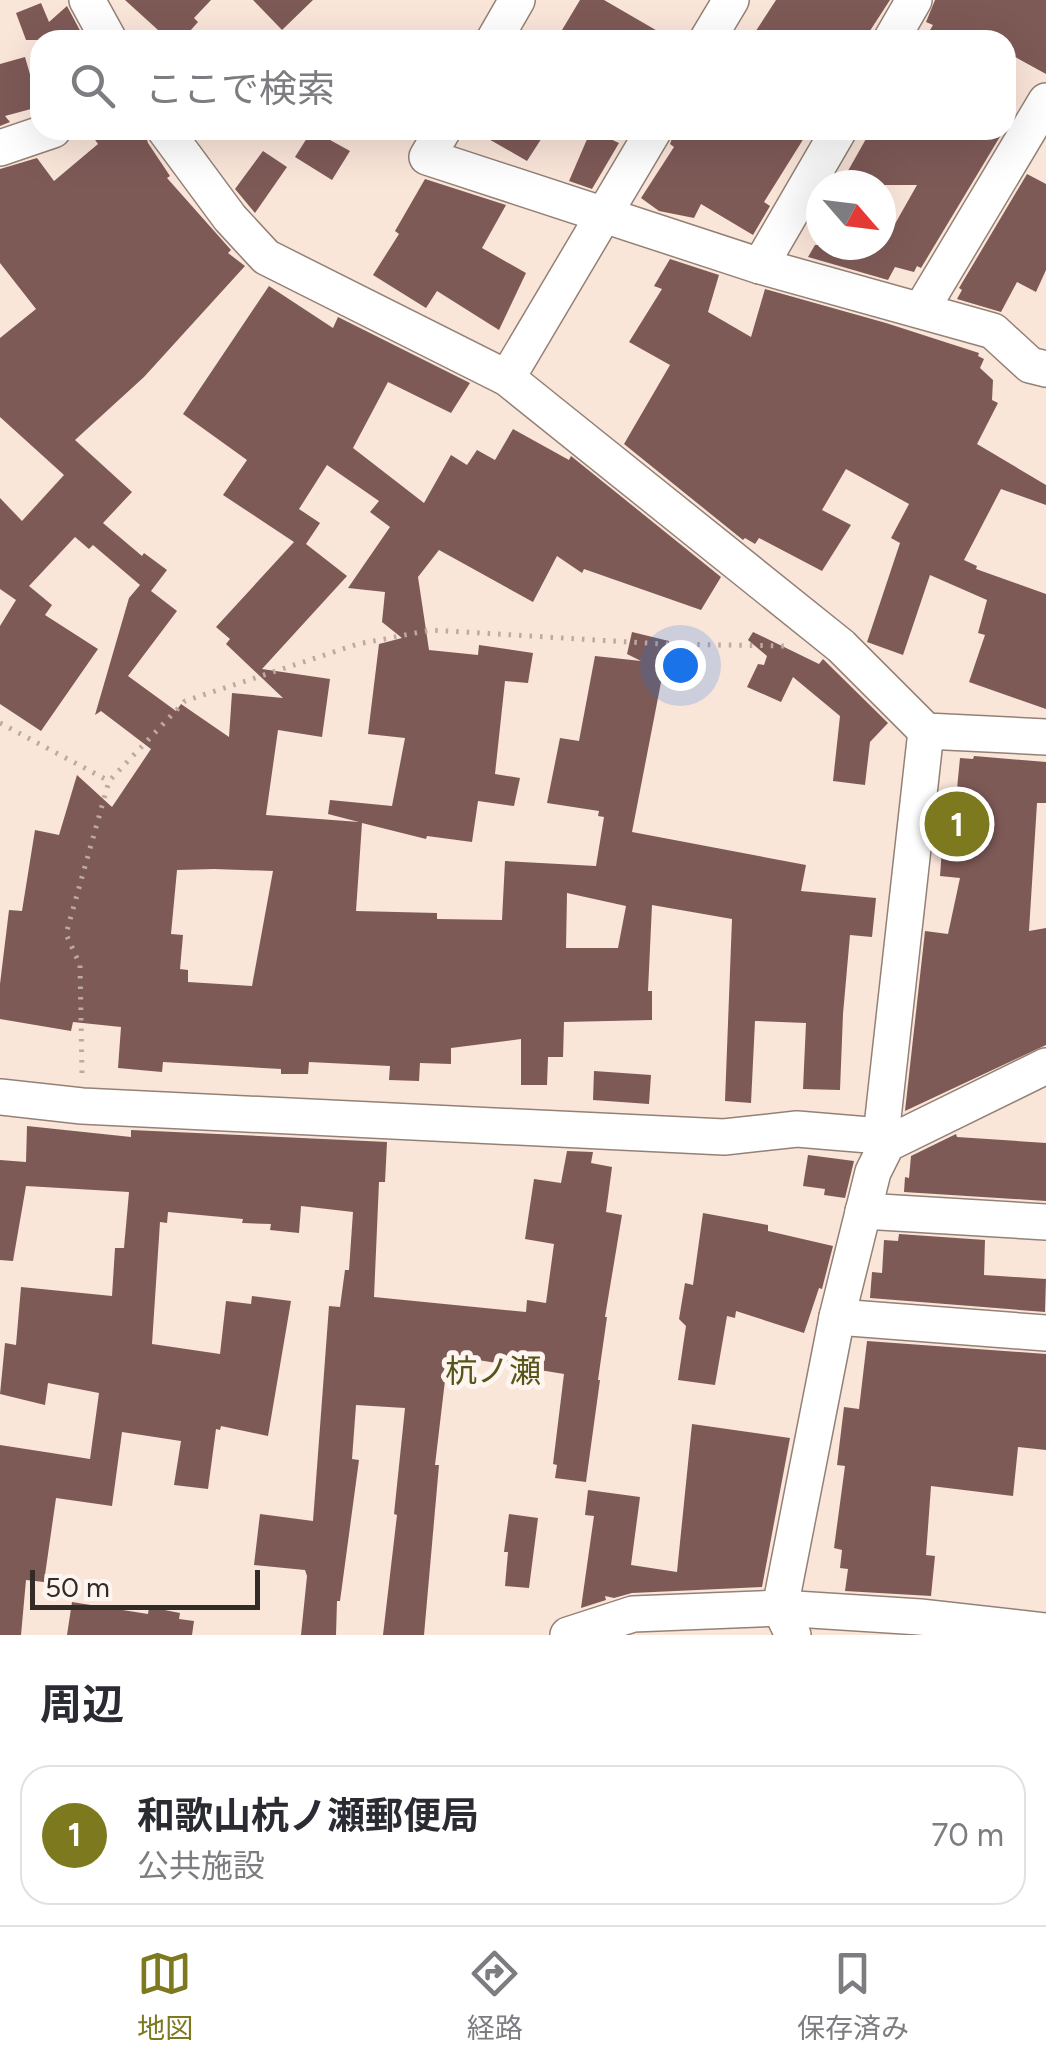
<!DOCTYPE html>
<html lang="ja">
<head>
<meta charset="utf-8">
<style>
	body { margin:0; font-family:Figtree,"Noto Sans JP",sans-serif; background:#f2f2f3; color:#2b2b33 }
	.compass { position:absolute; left:806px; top:170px; width:90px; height:90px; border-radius:50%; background:#fff; box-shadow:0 10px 40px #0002; rotate:118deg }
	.scale { position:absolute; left:30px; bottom:25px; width:230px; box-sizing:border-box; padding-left:10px; border:5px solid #332b26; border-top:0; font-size:28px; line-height:35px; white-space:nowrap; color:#332b26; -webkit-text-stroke:8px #fef5f0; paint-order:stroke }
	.you { position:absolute; left:680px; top:665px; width:35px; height:35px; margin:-25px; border:8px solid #fff; border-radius:50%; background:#1a73e8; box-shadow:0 0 0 15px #1a73e833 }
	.badge { display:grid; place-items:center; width:65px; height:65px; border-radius:50%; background:#7d791f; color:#fff; font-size:32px; font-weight:700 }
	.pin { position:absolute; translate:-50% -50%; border:5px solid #fff; box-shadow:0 2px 10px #0006 }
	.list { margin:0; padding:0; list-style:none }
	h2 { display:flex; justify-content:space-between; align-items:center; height:130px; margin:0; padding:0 40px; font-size:42px }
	h2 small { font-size:32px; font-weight:400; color:#7c7c81 }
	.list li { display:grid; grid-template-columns:65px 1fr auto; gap:30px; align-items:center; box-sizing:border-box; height:140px; margin:0 20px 20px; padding:0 20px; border:2px solid #e1e1e2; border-radius:30px }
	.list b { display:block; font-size:38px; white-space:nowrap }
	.list p { margin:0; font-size:32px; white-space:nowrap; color:#7c7c81 }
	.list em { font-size:32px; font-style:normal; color:#7c7c81 }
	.icon { flex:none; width:55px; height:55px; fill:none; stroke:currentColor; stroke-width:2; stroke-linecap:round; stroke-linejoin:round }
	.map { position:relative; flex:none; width:1046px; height:1635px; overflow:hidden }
	.search { position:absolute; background:#fff; box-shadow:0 10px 40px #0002; left:30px; right:30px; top:30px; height:110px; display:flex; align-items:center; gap:25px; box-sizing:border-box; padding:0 35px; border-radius:30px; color:#7c7c81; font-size:38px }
	.sheet { height:290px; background:#fff }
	nav { display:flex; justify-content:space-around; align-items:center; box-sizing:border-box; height:140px; border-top:2px solid #e1e1e2; background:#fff; font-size:28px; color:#7c7c81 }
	nav a { display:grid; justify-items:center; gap:5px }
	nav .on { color:#7d791f }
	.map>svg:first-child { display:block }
	.building { fill:#7e5a57; fill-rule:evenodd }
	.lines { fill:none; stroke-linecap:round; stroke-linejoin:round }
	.minor-casing { stroke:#948176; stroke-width:38 }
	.path { stroke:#bbaaa0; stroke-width:5; stroke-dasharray:2.5 8; stroke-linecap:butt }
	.minor { stroke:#fff; stroke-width:35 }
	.labels { text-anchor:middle; stroke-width:10; stroke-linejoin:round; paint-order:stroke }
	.quarter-label { font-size:32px; fill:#565418; stroke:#fef5f0 }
</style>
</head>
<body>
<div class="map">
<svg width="1046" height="1635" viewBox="0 0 1046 1635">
	<rect width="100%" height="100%" fill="#fae5d9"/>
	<g class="building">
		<path d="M125 0H211L194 18 198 22 182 40H169Z"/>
		<path d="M253 0H313L282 30Z"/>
		<path d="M580 0H604L673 40H556Z"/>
		<path d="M776 0H890L864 40H750Z"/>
		<path d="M935 0H1046V74L1006 52V40H924L933 25 926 22Z"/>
		<path d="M41 3 49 22 67 6 85 40H26L16 13Z"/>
		<path d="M25 57 38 102 30 104 31 109 5 116 10 122 0 126V64Z"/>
		<path d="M88 130H144L148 143 170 176 167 178 231 250 228 253 245 266 144 377 75 440 132 492 103 523 142 556 144 553 167 570 151 591 177 611 128 676 176 711 181 704 229 737 232 693 283 698 226 644 230 639 216 627 294 542 223 495 247 460 183 414 269 286 333 328 338 317 470 383 451 413 388 382 353 448 424 503 451 455 467 465 477 450 495 460 513 429 569 460 571 456 721 577 701 610 584 569 582 573 557 556 533 602 439 550 418 577 429 650 478 655 479 645 533 653 528 683 505 681 495 774 520 778 514 806 478 801 472 842 427 836 426 839 362 823 356 911 437 913V919L502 920 505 861 596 866 604 817 598 816 599 811 547 803 560 738 579 741 595 656 641 661 627 654 632 632 669 641 632 832 806 865 801 891 876 898 872 937 850 935 843 1014 840 1090 803 1089 806 1023 755 1021 751 1103 725 1101 732 919 652 905 648 991H652V1020L564 1022 563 1057H548L547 1085H521V1039L451 1048V1064L420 1063 419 1081 389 1080 390 1066 309 1062 308 1074H281V1069L163 1062 162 1072 118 1068 121 1027 73 1022 71 1031 0 1019V984L9 910 22 911 35 830 59 835 77 775 112 807 151 749 101 711 95 715 129 598 140 585 93 545 89 549 75 537 29 586 52 605 45 615 98 649 41 731 0 704V626L16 600 0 589V498L22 521 64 475 0 417V338L36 309 0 263V169L37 158 54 181 98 144ZM327 465 379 501 370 512 390 527 348 588 385 592 382 622 402 638 379 644 368 734 405 738 392 806 330 800 328 814 359 822 266 815 278 730 322 737 330 679 262 669 347 576 306 544 320 523 299 509ZM214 869 273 871 252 986 188 982V970L180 969 183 935 171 934 177 870ZM567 893 626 906 618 948H566Z"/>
		<path d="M312 130 350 151 332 180 295 157Z"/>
		<path d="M473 130H547L527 161Z"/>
		<path d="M591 130 619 143 592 189 569 181Z"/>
		<path d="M675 130H809L764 202 770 206 753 235 701 204 694 218 659 211 641 198 674 147 670 144Z"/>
		<path d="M871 130H1004L921 268 917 266 914 272 895 267 888 280 808 257 815 245H883L917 185H840Z"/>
		<path d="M263 151 287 167 255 213 235 189Z"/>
		<path d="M1027 174 1046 184V270L1036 292 1017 282 1001 312 957 299 962 290 959 288Z"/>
		<path d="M425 179 506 205 482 248 526 273 499 330 437 291 426 308 373 275 399 234 395 231Z"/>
		<path d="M670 259 719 275 708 312 751 337 765 289 886 323 979 353 978 356 984 359 980 368 993 380 992 400 998 403 977 444 1046 485V505L1001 489 964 560 977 566 976 569 1046 594V709L969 682 985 635 978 633 987 600 930 575 903 655 867 642 900 543 891 538 909 504 846 469 822 510 851 525 822 571 759 538 755 544 745 538 743 540 624 444 670 365 629 342 662 289 654 286Z"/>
		<path d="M753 632 819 664 823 659 888 723 870 742 865 785 833 781 840 716 793 677 781 702 747 687 758 664 764 665 767 656 748 640Z"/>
		<path d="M974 756 1046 762V803H1037L1029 931 1046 928V1045L905 1111 925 931 948 934 960 878 940 876 942 849 951 850 960 758 973 759Z"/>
		<path d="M594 1071 651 1075 649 1104 593 1100Z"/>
		<path d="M27 1126 131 1137V1130L387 1142 385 1182H379L374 1297 526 1312 527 1300 546 1303 554 1244 525 1239 534 1179 561 1183 567 1151 593 1152 591 1163 612 1167 606 1212 622 1215 605 1317H607L598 1380H600L586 1482 555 1478 557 1465 553 1464 564 1374 448 1355 435 1465H439L424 1635H383L397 1515 394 1514 405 1408 356 1405 352 1459 359 1460 340 1601H337L336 1635H301L307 1576 305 1570 254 1565 260 1514 313 1521 329 1306 340 1307 345 1270H349L353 1212 301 1206 299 1233 270 1230 271 1224 242 1223 243 1219 168 1212 167 1223 160 1222 152 1344 220 1354 226 1301 251 1304 252 1296 291 1301 268 1436 221 1426 220 1430 216 1429 208 1489 174 1485 181 1441 122 1432 112 1506 56 1498 44 1582 26 1580 21 1635H0V1445L90 1459 99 1393 48 1383 45 1405 0 1394 5 1343 16 1345 21 1287 112 1296 115 1248H124L129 1192 26 1186 13 1261 0 1260V1160L26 1162Z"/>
		<path d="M956 1134 957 1137 1046 1143V1201L904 1192 905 1177 909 1178 911 1156Z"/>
		<path d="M808 1155 854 1161 845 1198 824 1195 825 1189 803 1186Z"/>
		<path d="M703 1213 768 1225V1231L833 1246 822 1289 819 1288 804 1333 736 1311 735 1318 727 1316 715 1385 678 1380 686 1326 679 1319 685 1283 693 1285Z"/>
		<path d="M899 1234 985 1240 984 1275 1046 1279 1045 1312 870 1298 872 1272 882 1273 884 1240 898 1241Z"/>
		<path d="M867 1341 1046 1354V1450L1018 1447 1013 1496 931 1486 926 1555 935 1556 931 1596 845 1591 848 1569 840 1568 842 1550 834 1548 845 1466 837 1465 844 1407 859 1409Z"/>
		<path d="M692 1424 790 1438 762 1587 632 1593 614 1598 605 1596 606 1600 581 1608 594 1516 585 1515 588 1490 640 1497 631 1565 677 1572Z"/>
		<path d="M509 1514 538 1518 529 1588 505 1586 508 1552H504Z"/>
		<path d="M72 1602 148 1614 149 1607 180 1613 179 1619 194 1621 192 1635H67Z"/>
	</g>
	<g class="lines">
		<defs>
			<g id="minor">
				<path d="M87 0 109 40"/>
				<path d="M494 40 517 0"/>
				<path d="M707 40 731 0"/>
				<path d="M891 40 914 0"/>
				<path d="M165 130 230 218 266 257 507 378 841 646 926 731 1046 737"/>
				<path d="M443 130 427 157 760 266 993 331 1030 365 1046 369"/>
				<path d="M0 148 53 130"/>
				<path d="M760 266 839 130"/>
				<path d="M921 310 1046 101"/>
				<path d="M507 378 654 130"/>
				<path d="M0 1097 82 1106 724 1137 797 1129 881 1136"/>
				<path d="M887 1144 881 1136 926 731"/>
				<path d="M863 1211 1046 1222"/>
				<path d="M837 1317 1046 1333"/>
				<path d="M568 1635 633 1614 780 1608 920 1617 1046 1631"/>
				<path d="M793 1635 780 1608 837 1317 873 1172 887 1144 1046 1066"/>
			</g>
		</defs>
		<use href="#minor" class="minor-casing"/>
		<g class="path">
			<path d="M0 723 109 781"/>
			<path d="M82 1073 80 965 66 934 109 781 185 701 358 644 431 630 662 644 787 646"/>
		</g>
		<use href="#minor" class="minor"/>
	</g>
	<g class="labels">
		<g class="quarter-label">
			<text x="493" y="1382">杭ノ瀬</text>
		</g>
	</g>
</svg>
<svg class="compass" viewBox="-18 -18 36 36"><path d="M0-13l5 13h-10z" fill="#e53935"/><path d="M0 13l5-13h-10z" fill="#7c7c81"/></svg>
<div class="scale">50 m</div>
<div class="you"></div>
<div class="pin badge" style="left:957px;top:824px">1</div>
<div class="search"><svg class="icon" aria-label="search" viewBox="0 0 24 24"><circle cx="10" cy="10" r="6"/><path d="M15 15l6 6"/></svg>ここで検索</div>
</div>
<section class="sheet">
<h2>周辺<small></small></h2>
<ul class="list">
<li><span class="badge">1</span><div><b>和歌山杭ノ瀬郵便局</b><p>公共施設</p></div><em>70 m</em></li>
</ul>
</section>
<nav>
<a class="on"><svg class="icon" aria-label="map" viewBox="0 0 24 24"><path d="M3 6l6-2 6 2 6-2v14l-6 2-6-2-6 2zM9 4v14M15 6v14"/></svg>地図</a>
<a><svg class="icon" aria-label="directions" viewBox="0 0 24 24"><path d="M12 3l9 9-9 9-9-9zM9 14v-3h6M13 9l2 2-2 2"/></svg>経路</a>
<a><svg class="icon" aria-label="saved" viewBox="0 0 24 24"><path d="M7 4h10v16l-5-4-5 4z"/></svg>保存済み</a>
</nav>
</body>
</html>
